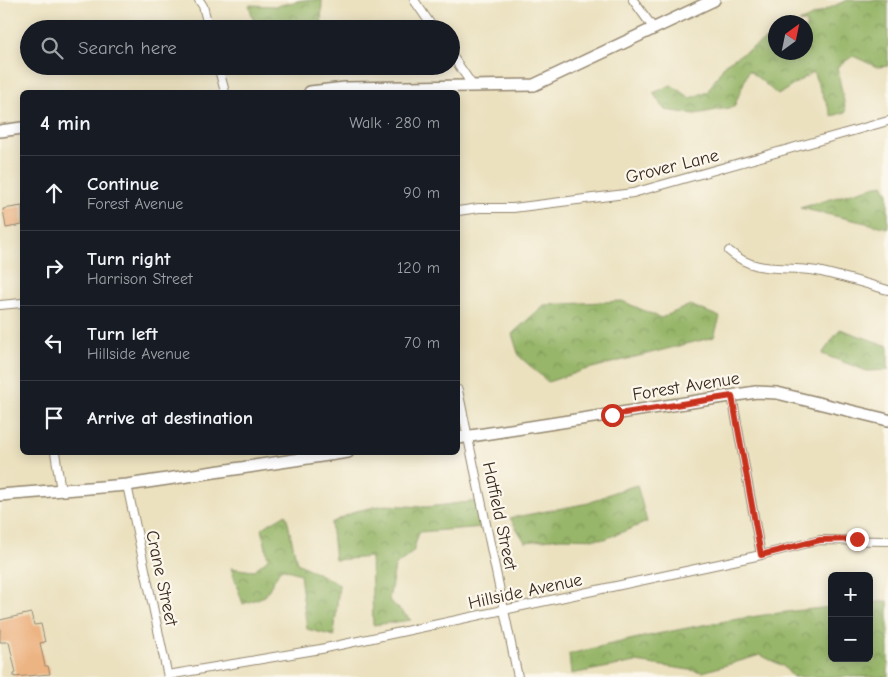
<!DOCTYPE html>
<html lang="en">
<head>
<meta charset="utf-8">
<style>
	body { margin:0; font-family:"Comic Neue",sans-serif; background:#242831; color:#f1f3f6 }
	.controls { position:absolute; right:15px; bottom:15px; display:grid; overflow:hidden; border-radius:8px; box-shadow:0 2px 12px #0003 }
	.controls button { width:45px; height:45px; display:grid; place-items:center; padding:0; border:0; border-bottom:1px solid #363941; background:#171b24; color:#f1f3f6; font:25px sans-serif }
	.compass { position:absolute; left:768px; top:15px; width:45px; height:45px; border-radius:50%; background:#171b24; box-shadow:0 2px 12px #0003; rotate:33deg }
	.stop { position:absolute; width:15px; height:15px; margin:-11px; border:4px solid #c8321e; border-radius:50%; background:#fff }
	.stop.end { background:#c8321e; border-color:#fff; box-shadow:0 1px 5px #0008 }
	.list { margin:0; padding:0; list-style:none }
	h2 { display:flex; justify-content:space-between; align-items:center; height:65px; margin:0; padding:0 20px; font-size:21px }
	h2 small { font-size:16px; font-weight:400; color:#9ea1a6 }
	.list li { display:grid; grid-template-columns:32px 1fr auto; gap:15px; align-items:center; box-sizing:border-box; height:75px; padding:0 20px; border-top:1px solid #363941 }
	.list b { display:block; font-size:19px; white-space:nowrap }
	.list p { margin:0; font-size:16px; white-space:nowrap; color:#9ea1a6 }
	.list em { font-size:16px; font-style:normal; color:#9ea1a6 }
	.icon { flex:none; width:28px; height:28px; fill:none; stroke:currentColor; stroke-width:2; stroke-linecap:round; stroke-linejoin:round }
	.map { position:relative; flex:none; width:888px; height:677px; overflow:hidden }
	.search { position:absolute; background:#171b24; box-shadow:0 2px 12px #0003; left:20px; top:20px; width:440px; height:55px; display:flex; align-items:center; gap:12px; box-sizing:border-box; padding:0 18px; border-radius:28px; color:#9ea1a6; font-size:19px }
	.panel { position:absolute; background:#171b24; box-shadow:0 2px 12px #0003; left:20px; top:90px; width:440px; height:365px; border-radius:8px }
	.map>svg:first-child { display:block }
	.forest { fill:url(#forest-crowns); stroke:#697044 }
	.building { fill:#edb483 }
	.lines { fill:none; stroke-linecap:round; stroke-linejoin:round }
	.street-casing { stroke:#93866e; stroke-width:10 }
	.secondary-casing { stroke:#93866e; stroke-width:14 }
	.street { stroke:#fff; stroke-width:8 }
	.secondary { stroke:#fff; stroke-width:11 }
	.route { stroke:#c8321e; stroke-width:6 }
	.labels { text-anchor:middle; stroke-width:4.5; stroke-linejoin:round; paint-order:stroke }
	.street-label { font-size:18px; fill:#3b2a1e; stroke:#fbf7ec }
</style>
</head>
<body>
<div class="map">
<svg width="888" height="677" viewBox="0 0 888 677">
	<defs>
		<pattern id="forest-crowns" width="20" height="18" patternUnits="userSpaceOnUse" patternTransform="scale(1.25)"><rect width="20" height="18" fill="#97b669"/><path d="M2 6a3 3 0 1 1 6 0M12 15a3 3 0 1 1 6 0" fill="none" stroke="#7c9456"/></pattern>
	</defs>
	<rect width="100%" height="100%" fill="#fbf7ec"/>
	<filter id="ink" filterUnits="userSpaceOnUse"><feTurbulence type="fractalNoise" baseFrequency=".02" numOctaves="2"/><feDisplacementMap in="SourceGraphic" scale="10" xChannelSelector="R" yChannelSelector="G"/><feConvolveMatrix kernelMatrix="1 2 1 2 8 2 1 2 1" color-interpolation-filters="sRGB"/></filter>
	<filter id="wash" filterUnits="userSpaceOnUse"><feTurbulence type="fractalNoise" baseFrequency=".0096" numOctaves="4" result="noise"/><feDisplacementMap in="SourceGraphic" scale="20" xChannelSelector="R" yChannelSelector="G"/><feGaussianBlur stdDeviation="1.12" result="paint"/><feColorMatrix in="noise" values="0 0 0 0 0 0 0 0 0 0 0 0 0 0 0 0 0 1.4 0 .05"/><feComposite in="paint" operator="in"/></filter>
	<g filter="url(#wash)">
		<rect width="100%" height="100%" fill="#ebe1bf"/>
		<g class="forest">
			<path d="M303 0H322L321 27 317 29H256L249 5 276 6Z"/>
			<path d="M847 0H888V66L877 67 853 56 837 67 846 112 832 116 813 72 778 95 749 70 734 107 695 114 665 110 653 93 671 85 691 98 708 91 725 64 775 34 776 52H806V22H799Z"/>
			<path d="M883 184 888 194V228L800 208Z"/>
			<path d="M622 301 661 318 690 305 720 317 714 337 584 370 548 382 519 356 512 334 544 305Z"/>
			<path d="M840 329 888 346V370L867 371 822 354Z"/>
			<path d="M637 485 647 522 605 539 560 538 525 542 510 518 589 503 614 492Z"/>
			<path d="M478 501 484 527 419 532 413 552 395 566 389 600 411 620 373 625 371 557 335 560 331 523 356 511 384 505 427 507Z"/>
			<path d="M286 514 297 563 339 584 334 636 307 629 300 574 281 568 265 596 243 604 231 568 253 571 268 559 262 528Z"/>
			<path d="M888 601V677H793L783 666 760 655 703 672 636 662 571 674 569 654C656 633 743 615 832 607V658H869V603Z"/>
		</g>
		<g id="blocks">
			<g class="building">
				<path d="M22 206V225L6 228 3 209Z"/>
				<path d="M31 613 34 625 41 624 45 642 40 643 45 666H48L50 674 14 677V674L16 673 9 642H0V620Z"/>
			</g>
		</g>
	</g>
	<g filter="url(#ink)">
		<use href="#blocks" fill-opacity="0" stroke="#93866e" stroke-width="1"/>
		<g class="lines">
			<defs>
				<g id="street">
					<path d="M199 0 203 6 209 29"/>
					<path d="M414 0 434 29"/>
					<path d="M633 0 654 29"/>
					<path d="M451 54 473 86"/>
					<path d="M218 66 225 92"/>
					<path d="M458 211 479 208H513L633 193 888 121"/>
					<path d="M729 251C757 275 782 265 817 271 841 276 864 283 888 290"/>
					<path d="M0 305 22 303"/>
					<path d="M458 390 518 677"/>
					<path d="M732 396 761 555"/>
					<path d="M55 452 61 491"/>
					<path d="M127 485 168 677"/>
					<path d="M168 675 321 649 761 555 820 540 888 541"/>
				</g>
				<g id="secondary">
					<path d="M310 92 345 88 534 85 714 0"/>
					<path d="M0 131 22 128"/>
					<path d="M458 438 756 392 777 393 888 420"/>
					<path d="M0 495 127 485 348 452"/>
				</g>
			</defs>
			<use href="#street" class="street-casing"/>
			<use href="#secondary" class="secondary-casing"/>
			<use href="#street" class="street"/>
			<use href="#secondary" class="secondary"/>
		</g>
	</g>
	<g class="lines" filter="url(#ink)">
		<path class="route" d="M612 415 732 396 761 555 820 540 857 539"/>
	</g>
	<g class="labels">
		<g class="street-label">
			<text transform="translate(672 166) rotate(-14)" y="6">Grover Lane</text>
			<text transform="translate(686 386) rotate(-9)" y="6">Forest Avenue</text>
			<text transform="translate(500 516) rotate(78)" y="6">Hatfield Street</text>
			<text transform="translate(162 578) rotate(78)" y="6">Crane Street</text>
			<text transform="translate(525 591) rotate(-12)" y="6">Hillside Avenue</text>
		</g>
	</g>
</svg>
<div class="controls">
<button>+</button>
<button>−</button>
</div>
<svg class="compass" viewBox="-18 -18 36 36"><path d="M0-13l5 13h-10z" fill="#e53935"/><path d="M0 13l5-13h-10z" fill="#9ea1a6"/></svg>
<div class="stop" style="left:612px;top:415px"></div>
<div class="stop end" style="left:857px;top:539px"></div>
<div class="search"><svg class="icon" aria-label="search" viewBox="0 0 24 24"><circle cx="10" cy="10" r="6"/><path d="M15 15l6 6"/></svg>Search here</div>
<section class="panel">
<h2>4 min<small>Walk · 280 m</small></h2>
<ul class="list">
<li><svg class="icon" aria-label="ahead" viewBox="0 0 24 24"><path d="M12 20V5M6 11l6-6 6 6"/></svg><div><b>Continue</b><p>Forest Avenue</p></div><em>90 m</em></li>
<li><svg class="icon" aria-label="right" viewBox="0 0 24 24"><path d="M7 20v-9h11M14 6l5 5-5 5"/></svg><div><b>Turn right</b><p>Harrison Street</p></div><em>120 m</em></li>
<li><svg class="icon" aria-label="left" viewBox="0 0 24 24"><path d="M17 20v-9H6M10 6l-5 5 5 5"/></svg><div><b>Turn left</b><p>Hillside Avenue</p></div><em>70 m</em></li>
<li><svg class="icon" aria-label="arrive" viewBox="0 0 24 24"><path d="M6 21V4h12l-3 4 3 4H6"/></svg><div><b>Arrive at destination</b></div></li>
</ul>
</section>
</div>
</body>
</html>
